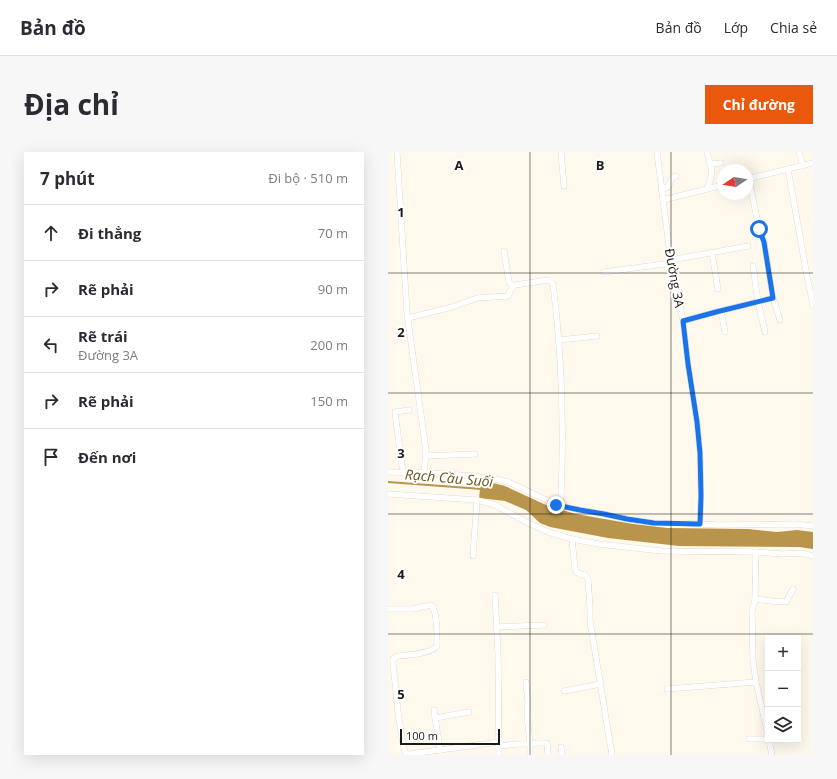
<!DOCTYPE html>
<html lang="vi">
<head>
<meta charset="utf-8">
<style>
	body { margin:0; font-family:"Open Sans",sans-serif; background:#f7f7f7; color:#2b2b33 }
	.controls { position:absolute; right:12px; bottom:12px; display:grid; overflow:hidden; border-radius:0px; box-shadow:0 4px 16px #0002 }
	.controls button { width:36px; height:36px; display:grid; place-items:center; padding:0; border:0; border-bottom:1px solid #e1e1e2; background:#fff; color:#2b2b33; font:20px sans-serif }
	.compass { position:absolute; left:329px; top:12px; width:36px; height:36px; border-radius:50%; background:#fff; box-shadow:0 4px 16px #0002; rotate:258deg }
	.scale { position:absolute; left:12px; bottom:10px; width:100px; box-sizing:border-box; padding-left:4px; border:2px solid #1c1a14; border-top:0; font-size:11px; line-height:14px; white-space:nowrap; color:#1c1a14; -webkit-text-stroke:3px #fff; paint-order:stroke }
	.stop { position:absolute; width:12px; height:12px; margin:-9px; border:3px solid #1a73e8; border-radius:50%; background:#fff }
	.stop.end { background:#1a73e8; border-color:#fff; box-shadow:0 1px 4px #0008 }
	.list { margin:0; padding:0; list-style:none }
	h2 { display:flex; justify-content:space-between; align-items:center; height:52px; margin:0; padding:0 16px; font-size:17px }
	h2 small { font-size:13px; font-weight:400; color:#7c7c81 }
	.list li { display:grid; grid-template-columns:26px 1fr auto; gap:12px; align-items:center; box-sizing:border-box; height:56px; padding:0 16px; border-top:1px solid #e1e1e2 }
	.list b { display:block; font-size:15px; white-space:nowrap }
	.list p { margin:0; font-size:13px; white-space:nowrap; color:#7c7c81 }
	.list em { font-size:13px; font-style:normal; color:#7c7c81 }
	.icon { flex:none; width:22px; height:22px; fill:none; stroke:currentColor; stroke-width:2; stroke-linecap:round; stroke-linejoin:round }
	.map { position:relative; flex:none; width:425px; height:603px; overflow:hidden; border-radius:0px }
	header { display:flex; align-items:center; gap:24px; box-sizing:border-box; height:56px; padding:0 20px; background:#fff; border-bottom:1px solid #e1e1e2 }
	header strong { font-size:19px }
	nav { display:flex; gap:22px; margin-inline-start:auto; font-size:14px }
	.intro { display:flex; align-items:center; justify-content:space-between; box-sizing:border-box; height:96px; padding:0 24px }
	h1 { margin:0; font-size:28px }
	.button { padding:10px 18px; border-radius:0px; background:#ea580c; color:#fff; font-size:14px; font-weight:700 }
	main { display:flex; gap:24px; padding:0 24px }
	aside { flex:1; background:#fff; border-radius:0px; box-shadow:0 4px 16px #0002 }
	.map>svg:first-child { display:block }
	.water { fill:#b9954b }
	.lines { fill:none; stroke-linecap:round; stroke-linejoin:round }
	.stream { stroke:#b9954b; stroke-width:2 }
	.street-casing { stroke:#d1c9ba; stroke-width:6 }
	.street { stroke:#fff; stroke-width:5.5 }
	.route { stroke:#1a73e8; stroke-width:5 }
	.grid { fill:none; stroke:#1c1a14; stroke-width:1; stroke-opacity:0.55 }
	.labels { text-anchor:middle; stroke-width:4; stroke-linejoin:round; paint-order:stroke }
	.street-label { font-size:13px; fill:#1c1a14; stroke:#fff }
	.water-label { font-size:14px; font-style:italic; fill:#6a5119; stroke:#fff }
	.grid-label { font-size:13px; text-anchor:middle; font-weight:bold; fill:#1c1a14; stroke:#fff; stroke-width:4; stroke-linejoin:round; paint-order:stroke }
</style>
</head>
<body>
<header>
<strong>Bản đồ</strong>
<nav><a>Bản đồ</a><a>Lớp</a><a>Chia sẻ</a></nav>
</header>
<div class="intro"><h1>Địa chỉ</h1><a class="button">Chỉ đường</a></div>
<main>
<aside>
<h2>7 phút<small>Đi bộ · 510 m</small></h2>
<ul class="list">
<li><svg class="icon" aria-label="ahead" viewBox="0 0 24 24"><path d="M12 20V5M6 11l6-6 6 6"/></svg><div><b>Đi thẳng</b></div><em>70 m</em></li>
<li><svg class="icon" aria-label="right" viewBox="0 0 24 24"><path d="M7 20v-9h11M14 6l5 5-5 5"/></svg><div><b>Rẽ phải</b></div><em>90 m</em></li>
<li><svg class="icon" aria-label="left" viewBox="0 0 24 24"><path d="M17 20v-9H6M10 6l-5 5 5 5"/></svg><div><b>Rẽ trái</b><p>Đường 3A</p></div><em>200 m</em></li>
<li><svg class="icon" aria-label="right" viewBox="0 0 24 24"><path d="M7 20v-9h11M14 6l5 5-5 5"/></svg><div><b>Rẽ phải</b></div><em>150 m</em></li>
<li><svg class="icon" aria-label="arrive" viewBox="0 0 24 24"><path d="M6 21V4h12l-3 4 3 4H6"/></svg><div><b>Đến nơi</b></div></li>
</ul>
</aside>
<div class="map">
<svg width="425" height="603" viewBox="0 0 425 603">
	<rect width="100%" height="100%" fill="#fff8ec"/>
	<path class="water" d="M93 329 105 331 117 334 158 353 174 358 188 362 245 372 279 376 360 377 389 380 409 378 425 380V397L411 395 291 394 220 386 162 375 152 371 138 358 117 349 91 346Z"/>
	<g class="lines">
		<path class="stream" d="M0 330 94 337"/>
		<defs>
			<g id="street">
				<path d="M9 0 19 161 38 299 36 321"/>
				<path d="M173 0 176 34"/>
				<path d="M269 0 282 102 295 169 300 212 309 271 312 301 313 344 312 372"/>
				<path d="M319 0C324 17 326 21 319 37"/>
				<path d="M411 0 415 14"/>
				<path d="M322 12 333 11"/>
				<path d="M400 17 419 124 425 153"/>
				<path d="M359 27 425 11"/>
				<path d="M361 27 371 77 376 89 385 146 392 168"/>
				<path d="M273 38 281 34C282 29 283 26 288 24"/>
				<path d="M275 48 335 33"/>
				<path d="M116 99 121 130 125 134"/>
				<path d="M324 101 330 137"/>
				<path d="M283 108 360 94"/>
				<path d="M365 114 370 150 377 180"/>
				<path d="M216 120 284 111"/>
				<path d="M333 159 337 180"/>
				<path d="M20 166 64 155 89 146 120 144 124 136 127 133 160 128 165 132C174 202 176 274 173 345L169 353"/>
				<path d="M295 169 328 160 385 146"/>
				<path d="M171 188 209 184"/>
				<path d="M38 304 87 302"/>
				<path d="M0 320 41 321 87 324 97 326 107 327 120 330 169 353 192 358 216 362 239 367 266 371H296L330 373 406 372 425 374"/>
				<path d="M15 321 7 260 21 258"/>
				<path d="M0 342 89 348 107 353 142 372 163 381 184 387 211 392 273 399 368 400 394 402 414 401 425 404"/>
				<path d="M184 387 187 417C189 422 193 422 197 423L200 427 202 455V469L224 603"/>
				<path d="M368 400 367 447 364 459 365 508 368 530 380 583"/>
				<path d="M85 404 89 348"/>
				<path d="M107 443 110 501 111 603"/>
				<path d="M367 447 383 449 398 450 405 437"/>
				<path d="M0 457H25L43 453C50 460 49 484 49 494 42 502 20 503 9 504L5 507V513L7 530 10 561 15 592 17 600 19 602H22L111 590"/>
				<path d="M108 475 156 473"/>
				<path d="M138 530 140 550 139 562 142 592 148 591H159L160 603"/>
				<path d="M279 537 368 530"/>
				<path d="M176 539 213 532"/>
				<path d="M46 558 52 598"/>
				<path d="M47 566 81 560"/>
				<path d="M361 587H380"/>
				<path d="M381 588 384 603"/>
				<path d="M111 594 131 592H142V603"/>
				<path d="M173 595 174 603"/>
			</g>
		</defs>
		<use href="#street" class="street-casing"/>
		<use href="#street" class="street"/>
	</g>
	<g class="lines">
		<path class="route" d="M168 353 192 358 216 362 239 367 266 371 312 372 313 344 312 301 309 270 300 212 295 169 328 160 385 146 376 90 371 77"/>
	</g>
	<path class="grid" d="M142 0V603M283 0V603M0 121H425M0 241H425M0 362H425M0 482H425"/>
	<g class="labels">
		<g class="street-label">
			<text transform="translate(287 126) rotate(80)" y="5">Đường 3A</text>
		</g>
		<g class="water-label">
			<text transform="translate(61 326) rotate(5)" y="5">Rạch Cầu Suối</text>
		</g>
	</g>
	<g class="grid-label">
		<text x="71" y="18">A</text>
		<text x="212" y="18">B</text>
		<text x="13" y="65">1</text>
		<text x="13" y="185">2</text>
		<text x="13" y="306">3</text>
		<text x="13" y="427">4</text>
		<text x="13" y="547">5</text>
	</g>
</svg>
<div class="controls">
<button>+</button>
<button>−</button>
<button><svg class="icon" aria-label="layers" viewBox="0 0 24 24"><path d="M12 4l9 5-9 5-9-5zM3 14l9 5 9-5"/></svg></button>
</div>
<svg class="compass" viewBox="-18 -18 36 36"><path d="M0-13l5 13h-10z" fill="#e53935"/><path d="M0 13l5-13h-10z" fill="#7c7c81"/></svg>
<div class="scale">100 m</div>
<div class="stop" style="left:371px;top:77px"></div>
<div class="stop end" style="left:168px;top:353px"></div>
</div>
</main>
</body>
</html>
